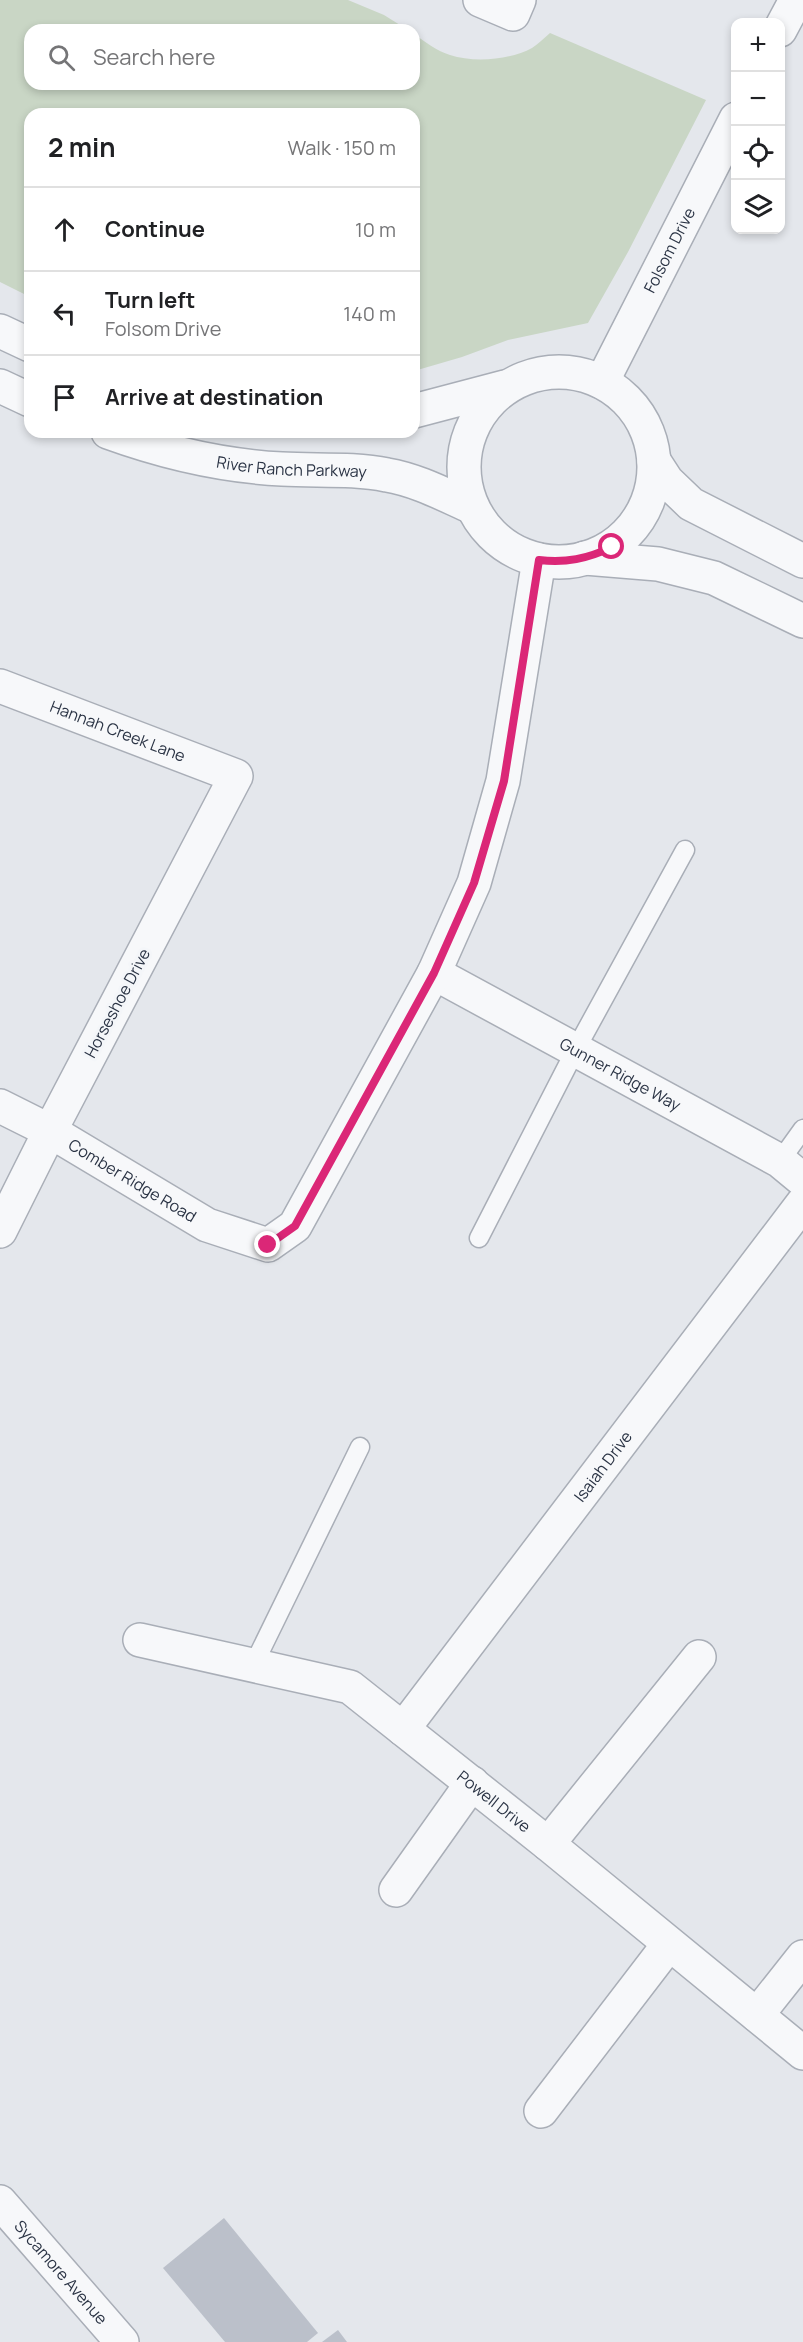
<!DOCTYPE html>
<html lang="en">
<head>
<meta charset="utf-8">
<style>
	body { margin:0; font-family:Manrope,sans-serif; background:#f6f6f6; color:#202124 }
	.controls { position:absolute; right:18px; top:18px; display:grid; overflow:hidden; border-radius:12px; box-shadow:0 3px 9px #0003 }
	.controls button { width:54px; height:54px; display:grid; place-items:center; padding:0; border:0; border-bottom:2px solid #e0e0e0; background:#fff; color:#202124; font:30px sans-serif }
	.stop { position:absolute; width:18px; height:18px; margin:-14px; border:4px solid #db2777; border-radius:50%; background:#fff }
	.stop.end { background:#db2777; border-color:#fff; box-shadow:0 2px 6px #0008 }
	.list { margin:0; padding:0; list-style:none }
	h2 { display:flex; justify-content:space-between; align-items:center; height:78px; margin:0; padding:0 24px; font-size:26px }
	h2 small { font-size:20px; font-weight:400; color:#757577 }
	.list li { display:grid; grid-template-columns:39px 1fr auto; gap:18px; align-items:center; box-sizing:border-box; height:84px; padding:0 24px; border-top:2px solid #e0e0e0 }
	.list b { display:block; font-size:22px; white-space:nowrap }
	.list p { margin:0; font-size:20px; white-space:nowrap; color:#757577 }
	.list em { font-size:20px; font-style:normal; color:#757577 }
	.icon { flex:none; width:33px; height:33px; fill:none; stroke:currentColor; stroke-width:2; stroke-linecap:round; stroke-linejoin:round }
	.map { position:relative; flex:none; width:803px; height:2342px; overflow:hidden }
	.search { position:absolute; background:#fff; box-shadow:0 3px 9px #0003; left:24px; top:24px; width:396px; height:66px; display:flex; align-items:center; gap:15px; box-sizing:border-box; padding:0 21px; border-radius:18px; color:#757577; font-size:22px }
	.panel { position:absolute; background:#fff; box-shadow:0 3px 9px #0003; left:24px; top:108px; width:396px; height:330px; border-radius:18px }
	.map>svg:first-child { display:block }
	.green { fill:#c9d6c5 }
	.building { fill:#bbc0ca }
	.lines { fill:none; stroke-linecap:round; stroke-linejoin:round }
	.service-casing { stroke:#a9aeb7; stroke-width:21 }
	.minor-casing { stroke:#a9aeb7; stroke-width:36 }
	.tertiary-casing { stroke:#a9aeb7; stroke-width:36 }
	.service { stroke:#f7f8fa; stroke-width:18 }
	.minor { stroke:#f7f8fa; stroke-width:33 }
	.tertiary { stroke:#f7f8fa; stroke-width:33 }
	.route { stroke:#db2777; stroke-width:8 }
	.labels { text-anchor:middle; stroke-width:6; stroke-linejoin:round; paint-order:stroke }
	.street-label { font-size:16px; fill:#2b3445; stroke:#f4f6f9 }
</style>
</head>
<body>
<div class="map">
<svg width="803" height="2342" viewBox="0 0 803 2342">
	<rect width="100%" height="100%" fill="#e4e7ec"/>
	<path class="green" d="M0 0H348L384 15 408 30H30V84H414V34C425 42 437 51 450 55 474 63 510 60 532 48 538 44 544 38 550 33L706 100 628 252 588 323 508 340 462 357 414 371V114H30V297L0 282Z"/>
	<g class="building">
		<path d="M224 2218 318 2333 307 2342H225L163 2268Z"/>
		<path d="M338 2330 347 2342H322Z"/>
	</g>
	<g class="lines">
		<defs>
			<g id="service">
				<path d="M780 1161 803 1129"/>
				<path d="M479 1238 576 1049 685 850"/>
				<path d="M253 1666 360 1447"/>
			</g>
			<g id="minor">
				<path d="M480 0 513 14 519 0"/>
				<path d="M780 30 796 0"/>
				<path id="s1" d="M602 382 736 119"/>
				<path id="s2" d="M0 686 236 776 50 1131 0 1231"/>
				<path id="s3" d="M434 973 780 1161 803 1180"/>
				<path id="s4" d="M0 1106 50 1131 207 1225 268 1245 295 1226 434 973 474 883 503 781 539 560"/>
				<path id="s5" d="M140 1640 350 1687 548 1844 803 2053"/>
				<path id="s6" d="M403 1729 803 1203"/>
				<path d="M548 1844 699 1657"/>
				<path d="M396 1890 472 1783"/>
				<path d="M757 2015 803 1957"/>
				<path d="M541 2111 669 1944"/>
				<path id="s7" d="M0 2202 122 2342"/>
			</g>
			<g id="tertiary">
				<path d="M0 331 30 345"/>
				<circle cx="559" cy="467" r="95"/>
				<path d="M0 386 30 400"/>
				<path d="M414 411 505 387"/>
				<path id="s8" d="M108 432C163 452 224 466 282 469 317 471 353 468 387 475 417 480 445 495 472 507"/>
				<path d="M654 461 667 481 691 504 803 561"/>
				<path d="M585 558 658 564 714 578 803 621"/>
			</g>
		</defs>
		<use href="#service" class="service-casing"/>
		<use href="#minor" class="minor-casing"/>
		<use href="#tertiary" class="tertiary-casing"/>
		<use href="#service" class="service"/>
		<use href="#minor" class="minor"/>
		<use href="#tertiary" class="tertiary"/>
	</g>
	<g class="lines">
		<path class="route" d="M268 1245 295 1226 434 973 474 883 504 781 539 560C566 563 587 559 612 547"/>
	</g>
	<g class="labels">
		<g class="street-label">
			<text dy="6" stroke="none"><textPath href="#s1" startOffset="148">Folsom Drive</textPath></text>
			<text dy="6" stroke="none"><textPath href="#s8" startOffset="188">River Ranch Parkway</textPath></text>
			<text dy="6" stroke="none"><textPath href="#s2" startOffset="126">Hannah Creek Lane</textPath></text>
			<text transform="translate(117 1003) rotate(-62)" y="6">Horseshoe Drive</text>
			<text dy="6" stroke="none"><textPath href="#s3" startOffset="212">Gunner Ridge Way</textPath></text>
			<text dy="6" stroke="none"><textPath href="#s4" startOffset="152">Comber Ridge Road</textPath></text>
			<text dy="6" stroke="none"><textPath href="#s6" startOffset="330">Isaiah Drive</textPath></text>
			<text dy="6" stroke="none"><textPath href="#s5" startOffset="399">Powell Drive</textPath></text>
			<text dy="6" stroke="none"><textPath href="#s7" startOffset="93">Sycamore Avenue</textPath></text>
		</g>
	</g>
</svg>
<div class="controls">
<button>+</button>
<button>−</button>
<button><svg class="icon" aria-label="locate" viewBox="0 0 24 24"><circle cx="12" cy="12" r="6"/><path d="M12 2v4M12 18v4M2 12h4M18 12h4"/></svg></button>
<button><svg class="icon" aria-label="layers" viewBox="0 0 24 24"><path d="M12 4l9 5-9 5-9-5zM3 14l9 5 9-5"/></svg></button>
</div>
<div class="stop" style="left:612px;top:547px"></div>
<div class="stop end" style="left:268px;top:1245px"></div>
<div class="search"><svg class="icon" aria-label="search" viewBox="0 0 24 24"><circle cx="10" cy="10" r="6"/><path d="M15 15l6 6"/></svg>Search here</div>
<section class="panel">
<h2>2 min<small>Walk · 150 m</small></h2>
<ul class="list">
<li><svg class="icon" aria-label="ahead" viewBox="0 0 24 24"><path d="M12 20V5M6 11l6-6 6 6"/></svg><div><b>Continue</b></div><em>10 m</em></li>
<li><svg class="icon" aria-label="left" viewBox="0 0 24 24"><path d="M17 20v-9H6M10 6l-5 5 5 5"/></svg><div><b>Turn left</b><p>Folsom Drive</p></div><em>140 m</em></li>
<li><svg class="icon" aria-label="arrive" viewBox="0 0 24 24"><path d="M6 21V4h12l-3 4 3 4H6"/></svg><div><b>Arrive at destination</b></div></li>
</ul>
</section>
</div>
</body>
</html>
